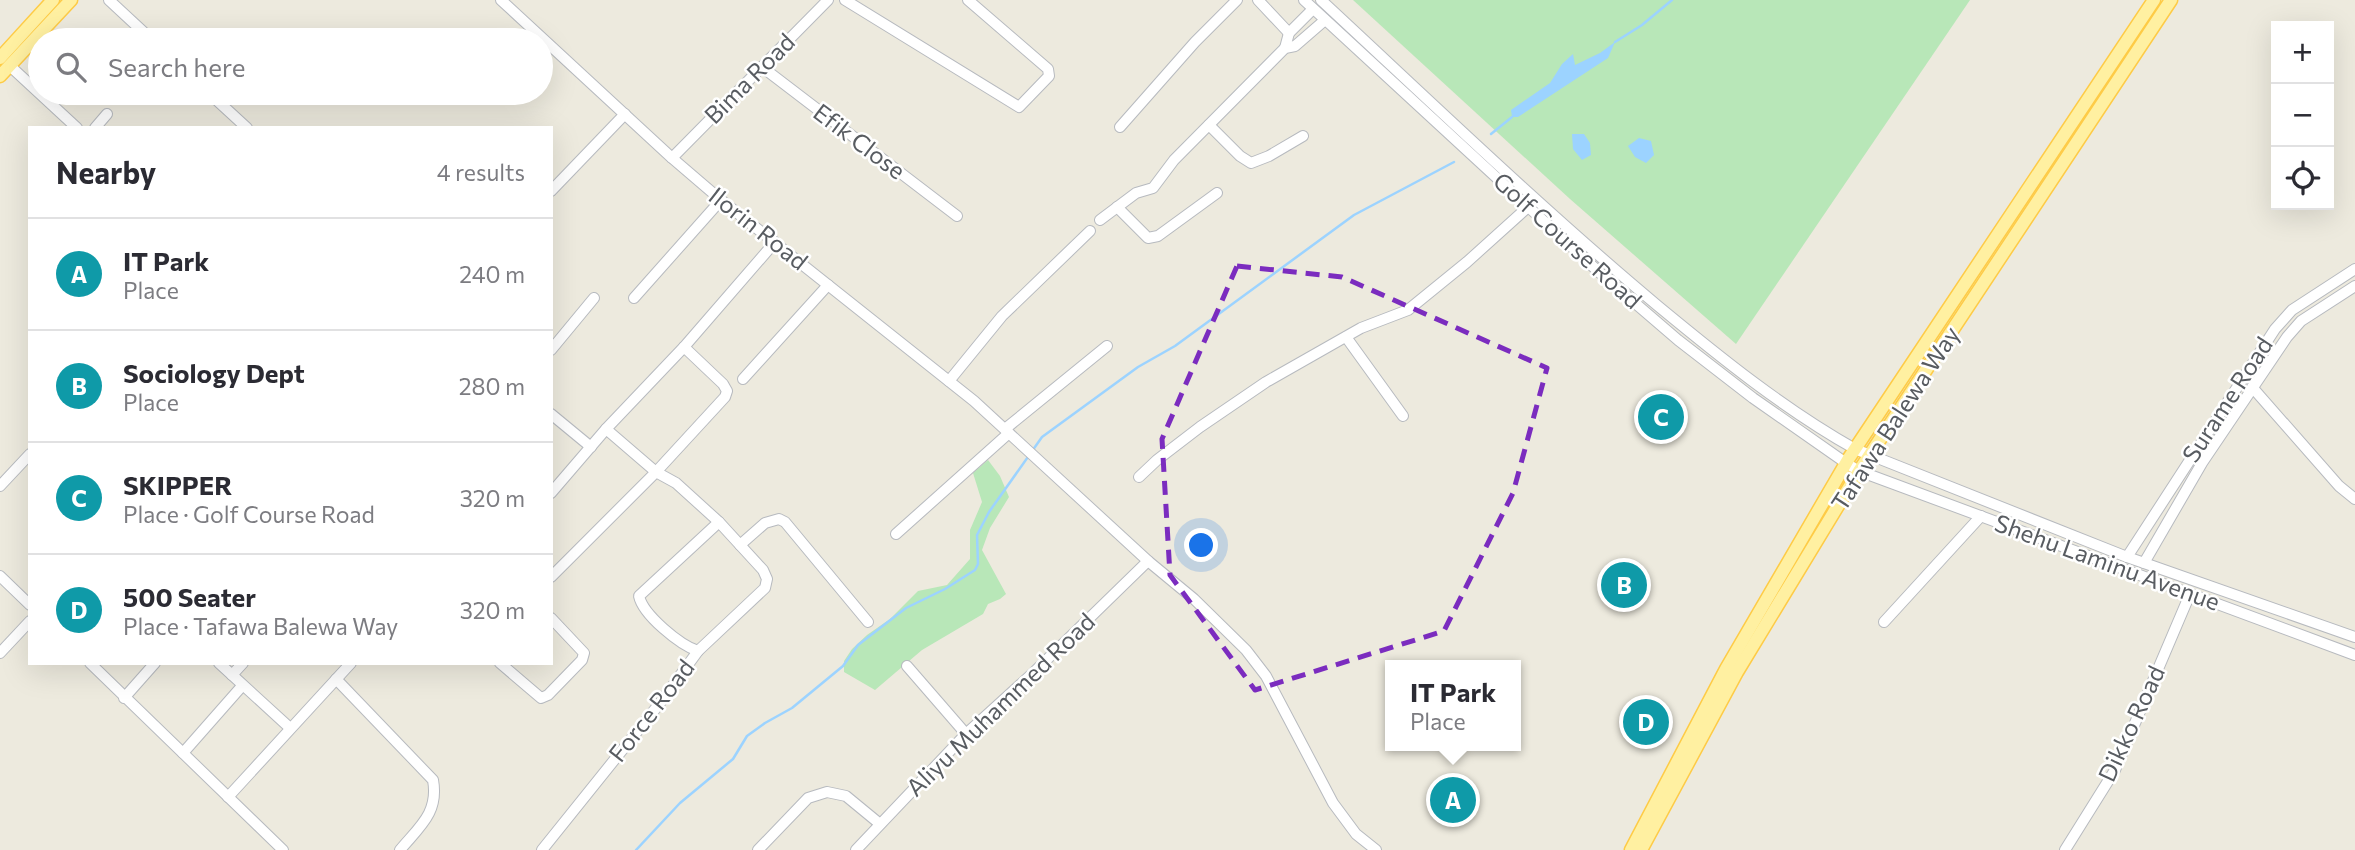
<!DOCTYPE html>
<html lang="en">
<head>
<meta charset="utf-8">
<style>
	body { margin:0; font-family:Commissioner,sans-serif; background:#f7f7f7; color:#2b2b33 }
	.controls { position:absolute; right:21px; top:21px; display:grid; overflow:hidden; border-radius:0px; box-shadow:0 7px 28px #0002 }
	.controls button { width:63px; height:63px; display:grid; place-items:center; padding:0; border:0; border-bottom:2px solid #e1e1e2; background:#fff; color:#2b2b33; font:35px sans-serif }
	.you { position:absolute; left:1202px; top:546px; width:24px; height:24px; margin:-18px; border:5px solid #fff; border-radius:50%; background:#1a73e8; box-shadow:0 0 0 10px #1a73e833 }
	.badge { display:grid; place-items:center; width:46px; height:46px; border-radius:50%; background:#ea580c; color:#fff; font-size:23px; font-weight:700 }
	.pin { position:absolute; translate:-50% -50%; border:4px solid #fff; box-shadow:0 2px 7px #0006 }
	.popup { position:absolute; left:1385px; top:660px; width:136px; height:91px; box-sizing:border-box; display:grid; place-content:center; border-radius:0px; background:#fff; filter:drop-shadow(0 2px 5px #0005); font-size:23px; white-space:nowrap; color:#7c7c81 }
	.popup b { font-size:26px; color:#2b2b33 }
	.popup::after { content:''; position:absolute; left:50%; top:100%; margin-left:-14px; border:14px solid transparent; border-top-color:#fff }
	.list { margin:0; padding:0; list-style:none }
	h2 { display:flex; justify-content:space-between; align-items:center; height:91px; margin:0; padding:0 28px; font-size:30px }
	h2 small { font-size:23px; font-weight:400; color:#7c7c81 }
	.list li { display:grid; grid-template-columns:46px 1fr auto; gap:21px; align-items:center; box-sizing:border-box; height:112px; padding:0 28px; border-top:2px solid #e1e1e2 }
	.list b { display:block; font-size:26px; white-space:nowrap }
	.list p { margin:0; font-size:23px; white-space:nowrap; color:#7c7c81 }
	.list em { font-size:23px; font-style:normal; color:#7c7c81 }
	.icon { flex:none; width:38px; height:38px; fill:none; stroke:currentColor; stroke-width:2; stroke-linecap:round; stroke-linejoin:round }
	.map { position:relative; flex:none; width:2355px; height:850px; overflow:hidden }
	.search { position:absolute; background:#fff; box-shadow:0 7px 28px #0002; left:28px; top:28px; width:525px; height:77px; display:flex; align-items:center; gap:18px; box-sizing:border-box; padding:0 24px; border-radius:38px; color:#7c7c81; font-size:26px }
	.panel { position:absolute; background:#fff; box-shadow:0 7px 28px #0002; left:28px; top:126px; width:525px; height:539px; border-radius:0px }
	.map>svg:first-child { display:block }
	.green { fill:#b8e7b8 }
	.water { fill:#9cd3ff }
	.lines { fill:none; stroke-linecap:round; stroke-linejoin:round }
	.stream { stroke:#9cd3ff; stroke-width:2.5 }
	.minor-casing { stroke:#b7babf; stroke-width:12 }
	.major-casing { stroke:#fecb46; stroke-width:15 }
	.minor { stroke:#fff; stroke-width:10 }
	.major { stroke:#fff0a1; stroke-width:12 }
	.marked { fill:none; stroke:#7b2cbf; stroke-width:5; stroke-dasharray:14 9; stroke-linejoin:round }
	.labels { text-anchor:middle; stroke-width:5; stroke-linejoin:round; paint-order:stroke }
	.street-label { font-size:24px; fill:#585c61; stroke:#fff }
</style>
</head>
<body>
<div class="map">
<svg width="2355" height="850" viewBox="0 0 2355 850">
	<rect width="100%" height="100%" fill="#edeade"/>
	<g class="green">
		<path d="M1353 0H1970L1736 344 1570 199Z"/>
		<path d="M988 460 1000 476 1009 497 990 528 982 550 1006 594 1000 599 988 604 983 614 922 650 875 690 844 672V661L852 649 867 635 890 619 918 591 947 585 970 559V530L982 502 973 473Z"/>
	</g>
	<g class="water">
		<path d="M1615 42 1608 58 1518 117H1512L1511 110 1550 83 1562 64 1573 54 1575 65 1600 53Z"/>
		<path d="M1572 134H1584L1590 143 1591 155 1582 160 1573 149Z"/>
		<path d="M1639 138 1651 141 1654 155 1646 163 1635 157 1628 146Z"/>
	</g>
	<g class="lines">
		<g class="stream">
			<path d="M1615 42 1642 25 1672 0"/>
			<path d="M1491 134 1512 117"/>
			<path d="M636 850 680 803 733 759 747 736 765 723 792 708 843 666 858 645 906 608 945 589 975 570 978 564 977 535 989 512 1042 437 1138 367 1175 346 1354 215 1454 162"/>
		</g>
		<defs>
			<g id="minor">
				<path d="M109 0 152 40"/>
				<path d="M501 0 672 158 721 200 974 401 1148 561 1194 599 1246 650 1266 676 1333 803 1356 834 1376 850"/>
				<path d="M845 0 1019 107 1049 76 1048 69 968 0"/>
				<path d="M1258 0 1289 33"/>
				<path d="M1304 0 1600 273 1678 340 1753 398 1846 463 1859 471 2355 655"/>
				<path d="M1321 0C1432 103 1542 209 1658 306 1721 358 1784 409 1855 449L2127 557 2355 637"/>
				<path d="M1285 48 1289 33 1313 9"/>
				<path d="M10 66 77 128"/>
				<path d="M762 67 957 216"/>
				<path d="M209 93 247 128"/>
				<path d="M1209 125 1240 156 1251 163 1269 156 1303 136"/>
				<path d="M1120 127 1195 42 1237 0"/>
				<path d="M95 128 107 114"/>
				<path d="M672 158 828 0"/>
				<path d="M551 191 625 114"/>
				<path d="M1117 207 1148 238 1158 236 1217 193"/>
				<path d="M1100 220 1136 193 1153 188 1174 160 1285 48 1295 46 1325 20"/>
				<path d="M634 298 721 200"/>
				<path d="M1346 337 1403 416"/>
				<path d="M551 350 594 298"/>
				<path d="M743 379 828 285"/>
				<path d="M949 381 1002 316 1090 231"/>
				<path d="M2252 387 2339 486 2355 499"/>
				<path d="M551 414 591 447"/>
				<path d="M1005 429 1107 346"/>
				<path d="M1139 477 1157 460 1200 427 1266 382 1361 328 1408 310 1467 262 1528 207"/>
				<path d="M0 486 30 454"/>
				<path d="M551 493 606 429 684 347 775 242"/>
				<path d="M896 534 1009 433"/>
				<path d="M740 545 765 523 779 519 785 522 868 622"/>
				<path d="M2127 557 2275 329 2292 310 2355 269"/>
				<path d="M2144 563 2202 463 2287 337 2301 321 2355 286"/>
				<path d="M0 576 30 605"/>
				<path d="M551 577 656 472 725 397 727 391 723 384 684 347"/>
				<path d="M1884 622 1981 516"/>
				<path d="M698 651C680 645 643 615 639 596L719 522"/>
				<path d="M0 653 30 621"/>
				<path d="M90 663 283 850"/>
				<path d="M219 663 290 728"/>
				<path d="M500 663 541 698 548 695 582 660 584 653 551 618"/>
				<path d="M907 666 966 734"/>
				<path d="M232 675 243 663"/>
				<path d="M336 679 433 780C439 813 419 827 400 850"/>
				<path d="M124 698 155 663"/>
				<path d="M183 753 242 686"/>
				<path d="M228 797 351 663"/>
				<path d="M542 850 660 703 698 651 765 588 767 579 763 570 719 522 676 483 656 472 606 429"/>
				<path d="M758 850 808 798 827 792 846 796 880 824"/>
				<path d="M856 850 966 734 1032 674 1148 561"/>
				<path d="M2065 850 2115 770 2190 594"/>
			</g>
			<g id="major">
				<path d="M0 58 53 0"/>
				<path d="M0 76 71 0"/>
				<path d="M1631 850 1726 669 1849 458 2154 0"/>
				<path d="M1641 850 1737 672 1859 471 2171 0"/>
			</g>
		</defs>
		<use href="#minor" class="minor-casing"/>
		<use href="#major" class="major-casing"/>
		<use href="#minor" class="minor"/>
		<use href="#major" class="major"/>
	</g>
	<path class="marked" d="M1237 266 1342 277 1547 368 1513 493 1444 631 1255 690 1170 575 1162 439Z"/>
	<g class="labels">
		<g class="street-label">
			<text transform="translate(750 79) rotate(-45)" y="8">Bima Road</text>
			<text transform="translate(859 142) rotate(37)" y="8">Efik Close</text>
			<text transform="translate(758 229) rotate(38)" y="8">Ilorin Road</text>
			<text transform="translate(1567 241) rotate(42)" y="8">Golf Course Road</text>
			<text transform="translate(2228 400) rotate(-57)" y="8">Surame Road</text>
			<text transform="translate(1896 419) rotate(-57)" y="8">Tafawa Balewa Way</text>
			<text transform="translate(2107 563) rotate(20)" y="8">Shehu Laminu Avenue</text>
			<text transform="translate(1001 705) rotate(-44)" y="8">Aliyu Muhammed Road</text>
			<text transform="translate(652 711) rotate(-52)" y="8">Force Road</text>
			<text transform="translate(2132 724) rotate(-65)" y="8">Dikko Road</text>
		</g>
	</g>
</svg>
<div class="controls">
<button>+</button>
<button>−</button>
<button><svg class="icon" aria-label="locate" viewBox="0 0 24 24"><circle cx="12" cy="12" r="6"/><path d="M12 2v4M12 18v4M2 12h4M18 12h4"/></svg></button>
</div>
<div class="you"></div>
<div class="pin badge" style="left:1453px;top:800px;background:#0f9aa8">A</div>
<div class="popup"><b>IT Park</b>Place</div>
<div class="pin badge" style="left:1624px;top:585px;background:#0f9aa8">B</div>
<div class="pin badge" style="left:1661px;top:417px;background:#0f9aa8">C</div>
<div class="pin badge" style="left:1646px;top:722px;background:#0f9aa8">D</div>
<div class="search"><svg class="icon" aria-label="search" viewBox="0 0 24 24"><circle cx="10" cy="10" r="6"/><path d="M15 15l6 6"/></svg>Search here</div>
<section class="panel">
<h2>Nearby<small>4 results</small></h2>
<ul class="list">
<li><span class="badge" style="background:#0f9aa8">A</span><div><b>IT Park</b><p>Place</p></div><em>240 m</em></li>
<li><span class="badge" style="background:#0f9aa8">B</span><div><b>Sociology Dept</b><p>Place</p></div><em>280 m</em></li>
<li><span class="badge" style="background:#0f9aa8">C</span><div><b>SKIPPER</b><p>Place · Golf Course Road</p></div><em>320 m</em></li>
<li><span class="badge" style="background:#0f9aa8">D</span><div><b>500 Seater</b><p>Place · Tafawa Balewa Way</p></div><em>320 m</em></li>
</ul>
</section>
</div>
</body>
</html>
